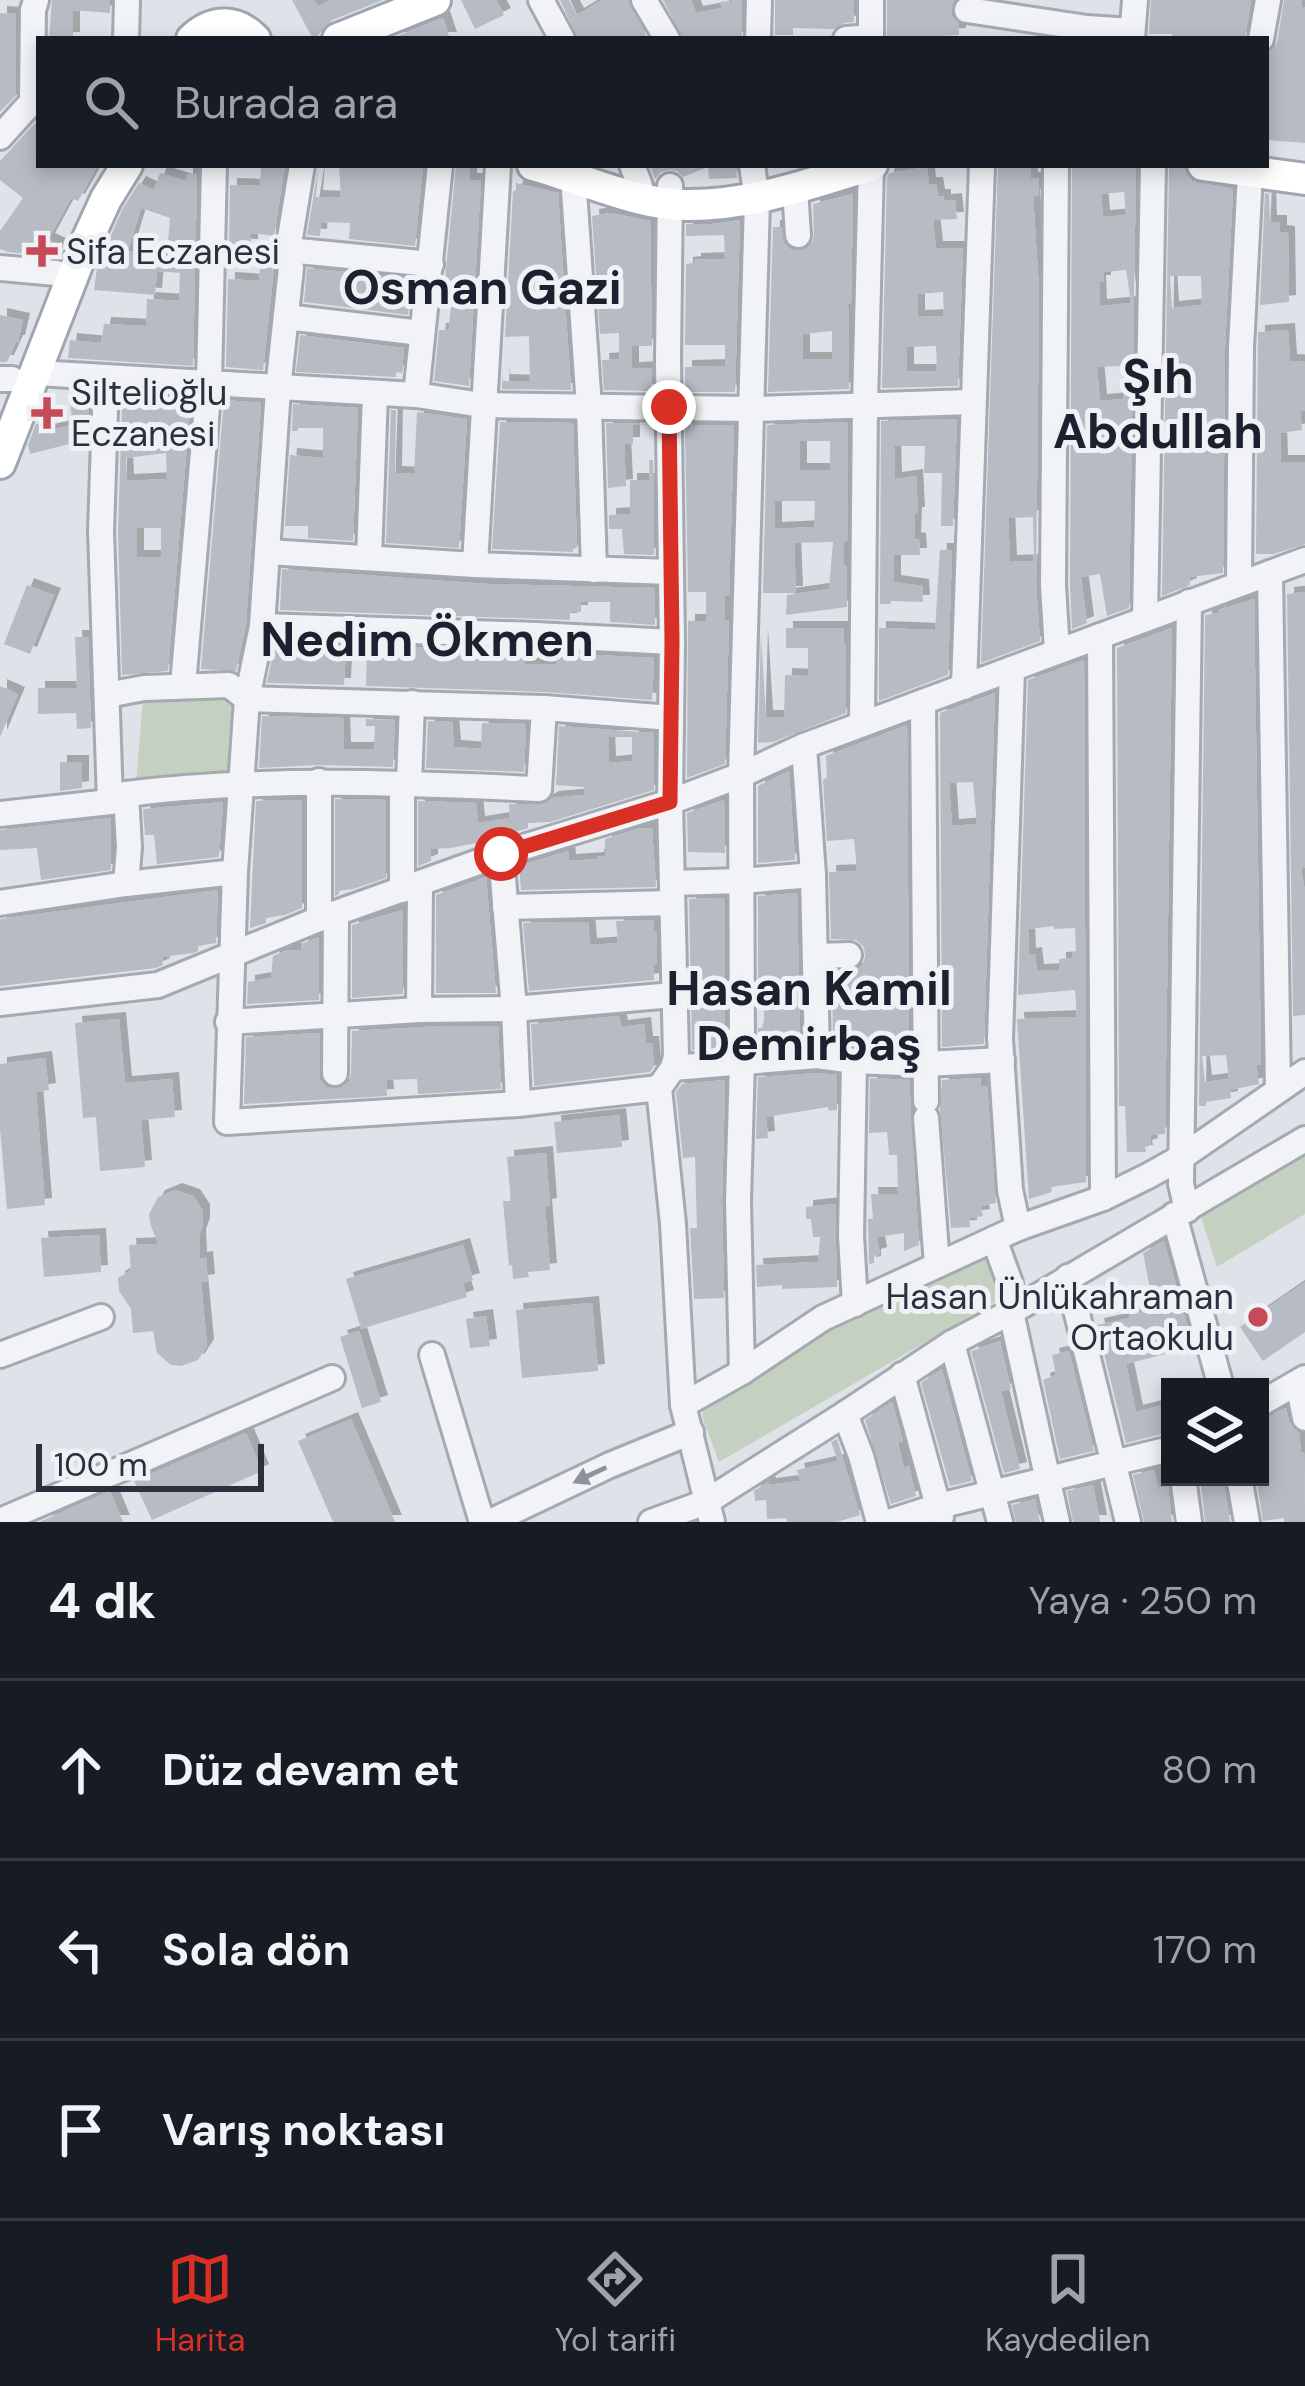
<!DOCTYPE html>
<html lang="tr">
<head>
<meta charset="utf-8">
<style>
	body { margin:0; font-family:"DM Sans",sans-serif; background:#242831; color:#f1f3f6 }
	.controls { position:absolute; right:36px; bottom:36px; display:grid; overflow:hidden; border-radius:0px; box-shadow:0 6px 18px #0003 }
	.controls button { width:108px; height:108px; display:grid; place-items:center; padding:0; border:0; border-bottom:3px solid #363941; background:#171b24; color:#f1f3f6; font:60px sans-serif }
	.scale { position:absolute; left:36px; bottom:30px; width:228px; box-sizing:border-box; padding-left:12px; border:6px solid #29303e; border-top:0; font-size:33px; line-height:42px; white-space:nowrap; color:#29303e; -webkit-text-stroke:9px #eff1f5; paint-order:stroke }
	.stop { position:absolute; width:36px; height:36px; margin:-27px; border:9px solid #d93025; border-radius:50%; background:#fff }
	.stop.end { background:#d93025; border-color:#fff; box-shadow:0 3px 12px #0008 }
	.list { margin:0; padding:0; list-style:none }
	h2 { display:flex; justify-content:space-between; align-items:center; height:156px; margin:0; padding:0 48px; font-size:51px }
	h2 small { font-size:39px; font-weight:400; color:#9ea1a6 }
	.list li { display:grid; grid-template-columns:78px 1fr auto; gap:36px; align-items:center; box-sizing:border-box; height:180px; padding:0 48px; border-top:3px solid #363941 }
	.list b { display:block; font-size:45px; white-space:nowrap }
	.list em { font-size:39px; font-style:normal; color:#9ea1a6 }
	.icon { flex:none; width:66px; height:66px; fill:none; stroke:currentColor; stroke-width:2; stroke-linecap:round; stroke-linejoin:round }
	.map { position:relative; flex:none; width:1305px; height:1522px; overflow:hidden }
	.search { position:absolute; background:#171b24; box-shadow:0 6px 18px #0003; left:36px; right:36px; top:36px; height:132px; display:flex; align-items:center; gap:30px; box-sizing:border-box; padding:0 42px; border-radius:0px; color:#9ea1a6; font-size:45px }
	.sheet { height:696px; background:#171b24 }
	nav { display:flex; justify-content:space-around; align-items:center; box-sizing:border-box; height:168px; border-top:3px solid #363941; background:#171b24; font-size:33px; color:#9ea1a6 }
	nav a { display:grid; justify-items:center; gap:6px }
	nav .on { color:#d93025 }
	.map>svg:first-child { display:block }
	.green { fill:#c4d1c1 }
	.building { fill:#b7bbc4; fill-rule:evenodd; filter:url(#shadow) }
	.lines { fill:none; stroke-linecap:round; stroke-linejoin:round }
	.minor-casing { stroke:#a5a9b2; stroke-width:30 }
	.major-casing { stroke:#9fa6b3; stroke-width:36 }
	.minor { stroke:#f2f3f6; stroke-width:24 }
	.major { stroke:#fff; stroke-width:30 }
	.oneway { fill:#8e929a }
	.route { stroke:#d93025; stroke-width:15 }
	.poi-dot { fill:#c64b58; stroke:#eff1f5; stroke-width:4.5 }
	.labels { text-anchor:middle; stroke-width:10; stroke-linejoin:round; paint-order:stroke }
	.poi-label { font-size:36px; fill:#29303e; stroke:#eff1f5; text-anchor:start }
	.district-label { font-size:48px; font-weight:bold; fill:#1b212f; stroke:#eff1f5 }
</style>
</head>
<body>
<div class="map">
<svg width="1305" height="1522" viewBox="0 0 1305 1522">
	<defs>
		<filter id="shadow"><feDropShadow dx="7" dy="-7" stdDeviation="0" flood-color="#0004"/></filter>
	</defs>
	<rect width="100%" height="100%" fill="#dfe2e8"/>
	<g class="green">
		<path d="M235 696 229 780 136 785 143 698Z"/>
		<path d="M1305 1146V1214L1217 1267 1199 1211Z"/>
		<path d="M981 1251 994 1270 1000 1299 719 1462 702 1416 704 1405 798 1336Z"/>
	</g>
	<g class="building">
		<path d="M52 0H110V13L73 10V39H49Z"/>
		<path d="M292 0H314L318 6 331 0H383L330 21 315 39H313Z"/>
		<path d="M461 0H496L504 15 475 29Z"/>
		<path d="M560 0H569L577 15 602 0H628L648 39H578Z"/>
		<path d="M663 0H691L696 13 722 8 720 2 742 0V39H683Z"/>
		<path d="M775 0H854V22L844 23 834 29 793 28V35H775Z"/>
		<path d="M887 0H954L951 15 959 24V35L887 39Z"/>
		<path d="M1151 0H1251L1245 39H1172V34H1149Z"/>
		<path d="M1284 0H1302L1301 7H1305V143L1266 140V55L1277 43Z"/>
		<path d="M0 13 16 14V95L0 112Z"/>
		<path d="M443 18 450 39H390L442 18Z"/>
		<path d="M36 122 39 124V165H98L78 201 71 198 48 240 59 245 55 256 8 252 0 249V231L23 198 0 180V161Z"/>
		<path d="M261 165H285L274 236 251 233V246L229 245 230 185 260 186Z"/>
		<path d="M339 165H423L415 246 349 239 350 223 321 222 320 236 307 235 318 170 316 197 341 198Z"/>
		<path d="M456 165H470V180H481L469 386 434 381 439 330H447L449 328 452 291 444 290Z"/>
		<path d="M650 165H736L737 178 709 179 708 167 683 177 677 171 669 170 661 172 655 179Z"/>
		<path d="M998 165H1030L1031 179 1039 178V195L1033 196 1039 289 1036 585 1040 641 981 663ZM1033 517 1034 561 1010 562 1008 518Z"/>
		<path d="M1072 165H1136L1129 608 1107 616 1100 574 1081 577 1087 623 1072 629 1070 585ZM1124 192 1126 215 1103 217 1101 194ZM1126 270 1131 303 1100 306 1099 282H1104V272ZM1122 366 1124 399 1100 401 1097 367Z"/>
		<path d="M927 167 929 184H936L938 196H944V201L955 200 957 219 933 220 936 248H963L958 386 882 388 887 177 889 173ZM943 292 944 316 918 317V294ZM936 346 937 371H907V347Z"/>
		<path d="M1184 167 1192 181 1233 189 1225 347 1223 573 1189 577 1190 585 1162 596 1169 168ZM1170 276H1201L1202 305 1172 308Z"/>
		<path d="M160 173 186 181V174L197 175 193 366 68 358 70 340 101 343 104 324 146 326 147 299 179 301 180 273 157 271 155 295 94 290 97 267 123 208 139 183 154 190ZM141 208 170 218 167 255 128 251Z"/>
		<path d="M516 183 558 193 571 390 502 389 503 369V381L530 382 529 336 505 337 513 191 516 190Z"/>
		<path d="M1265 193 1269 194 1270 222H1280V232L1288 233 1289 302 1260 305Z"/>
		<path d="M853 194 851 304H848L849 389 768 392 773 227H781L784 243 790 249 798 251 806 249 812 243 814 235 813 204ZM832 331V359H803V334Z"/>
		<path d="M610 213 650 221 652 346H632V369L652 368V391L604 390 602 360 619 359V333L600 334 592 216Z"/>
		<path d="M740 220 735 392H685V367L725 366V345H685L686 264 694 263V260L725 259 724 235 686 236V224H711L712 228V224Z"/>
		<path d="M260 267 274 268 263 370 226 367 228 279 259 281Z"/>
		<path d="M307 268 412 279 408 315 304 302Z"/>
		<path d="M0 315 23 320 18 342H16L7 362H0Z"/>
		<path d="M1288 330 1290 361 1305 362V411H1300L1302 430 1280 433 1281 462H1305V544L1274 554H1256L1258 332Z"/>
		<path d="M300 335 404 348 402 373 396 372V377L296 372Z"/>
		<path d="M70 391 89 393 87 444 77 445V442L30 454 28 445 36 424 41 423 43 432 72 425Z"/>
		<path d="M138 395 191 398 168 671 122 675 118 531 122 407H138ZM166 453 167 479 127 481 126 458ZM137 528H161V557H137Z"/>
		<path d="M224 400 261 403 246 624 236 671 201 669Z"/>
		<path d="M293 404 358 408 353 541 308 538V526H285L290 455 323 458V428H298V431H292Z"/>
		<path d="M391 410H396L395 473 414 474 417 412 467 419 459 548 386 543Z"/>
		<path d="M957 419 953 526H941L942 473H924L925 446H894L895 479 916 476 918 514H915L914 539 919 540 920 555H894V582L922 586 923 602 891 601V604H880L881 421Z"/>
		<path d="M500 422 573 423 577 548 573 549V552L492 549Z"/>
		<path d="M848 422 847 542H844V565H847V607L786 615 787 595 829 589 833 542 794 543 796 593H763L767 425ZM800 441H830V470H800ZM775 501H815L814 527 775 529Z"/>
		<path d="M606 423 652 424 633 425V444H624L626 486 608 488Z"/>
		<path d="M685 425H734L729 596H725V620H729L725 764 687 778 688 621H706V592H688Z"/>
		<path d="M649 460H653L654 555 624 554 622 529H609V515L630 514V480H650Z"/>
		<path d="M940 550H952L948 675 879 701V628L935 630Z"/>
		<path d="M282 569 487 584 655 588V625L610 622V602H581V612H570V620L280 610Z"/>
		<path d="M27 585 54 595 30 654 4 644Z"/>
		<path d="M1305 592V868H1301L1305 892V1015L1293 1016 1287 594Z"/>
		<path d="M1254 599 1261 1064 1256 1065 1259 1084 1230 1090 1226 1055 1202 1056 1205 1082 1229 1079 1231 1098 1206 1102V1106H1199L1205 615 1219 613 1218 610Z"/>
		<path d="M786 628H844L843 643H846V713L773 742 758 743 761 635 766 717H784L785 675 808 676V648H786Z"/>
		<path d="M1172 628 1165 1134 1150 1135 1151 1145 1145 1147 1146 1152H1127L1125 1106H1119L1117 648Z"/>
		<path d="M75 637H88L91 728 77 729 76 713 38 714V688H77Z"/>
		<path d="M275 643 346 645 344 685 267 683Z"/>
		<path d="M367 646 525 651 524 664H556V653L654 658 652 700 545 692 366 686Z"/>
		<path d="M1084 660 1086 1182 1051 1187 1052 1192 1029 1199 1017 1019 1077 1017 1075 990 1018 995 1028 680ZM1054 926V929L1075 928 1076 951 1072 952V958L1059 959V970L1037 971 1035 954 1029 955 1028 929Z"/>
		<path d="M0 686 18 694 0 737Z"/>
		<path d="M995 693 984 1044 942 1047 940 713ZM973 782 977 824 952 826 949 783Z"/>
		<path d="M262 716 343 718 344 749H374L375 726H366V719L395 720 393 767 318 765 259 768Z"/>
		<path d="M428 721 452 722 454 747 481 749 482 723 526 724 524 772 426 768Z"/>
		<path d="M907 725 909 1047 833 1042 832 972 857 970 863 964 865 956 864 947 856 940 831 939 829 872 857 871 854 839 827 841 823 780 827 777 826 756Z"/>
		<path d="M559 726 654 733V790L550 822 528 823V828L491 840 451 848 431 849V861L418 866V801L476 803 478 823 510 818 509 804 539 805 552 798 584 795V787L556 785ZM608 737H632V761L609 763Z"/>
		<path d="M60 762H82V788L60 791Z"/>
		<path d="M789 771 795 860 758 863V786Z"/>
		<path d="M335 799 386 800V878L353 889 339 891V894L335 896Z"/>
		<path d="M302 800V908L285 915 266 918V923L250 928 256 801Z"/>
		<path d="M724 800 725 853 688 852 687 813Z"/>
		<path d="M223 802 219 857 157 864 154 835H145L143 809Z"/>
		<path d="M111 818V870L41 880 37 848 0 850V830Z"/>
		<path d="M652 828 656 887 521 890 519 866 568 851 569 861 597 859V856H605V839L637 829Z"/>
		<path d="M486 877 496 993H436V895Z"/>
		<path d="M218 890 216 943 198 946V951L193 953 162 957 163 965 156 968 0 986V919Z"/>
		<path d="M797 893 800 1041 758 1044V1028H762L764 1020V996H758V896Z"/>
		<path d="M725 898V1047L692 1050 689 899Z"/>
		<path d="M403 910V994L352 998V925Z"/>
		<path d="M653 920 654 931H657V965H653L654 980 529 991 523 923 588 922 590 945 618 943 616 921Z"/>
		<path d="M319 937V1000L247 1004 248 982 271 978 273 956 287 950H302L301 944Z"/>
		<path d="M619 1016 621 1027 644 1024 646 1043H652L654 1066 650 1072 534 1086 531 1024Z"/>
		<path d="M119 1019 125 1083 172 1079 175 1117 141 1120 145 1167 100 1171 96 1117 83 1118 75 1023Z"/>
		<path d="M442 1026H498L501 1089 418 1094 417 1079 386 1080 387 1096 244 1104 246 1037 319 1033 320 1080 326 1087 336 1089 349 1082 351 1074 352 1031Z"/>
		<path d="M45 1058 49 1090 36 1092 45 1205 7 1209 0 1128V1064Z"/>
		<path d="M817 1073 837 1075V1110L829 1111 828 1107 766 1117 768 1138 756 1139 758 1077Z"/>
		<path d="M870 1078 909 1080 919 1245 904 1251V1233L877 1237 880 1254 874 1256V1263L869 1264 868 1219H873L871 1194H898L897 1155H889L887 1132 869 1133Z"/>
		<path d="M981 1078V1086H987L996 1203 981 1206 983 1216 969 1218 970 1227 951 1228 940 1109 942 1080Z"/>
		<path d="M725 1080 722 1201 724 1298 694 1299 690 1228H697L695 1157 683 1158 676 1092 682 1084Z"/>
		<path d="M619 1115 622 1147 557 1153 554 1122Z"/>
		<path d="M546 1153 550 1205 545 1206 550 1270 528 1272 529 1277 513 1279 512 1265 509 1266 503 1201H511L507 1157Z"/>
		<path d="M175 1190 193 1196 203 1211V1225L199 1236 200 1259 206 1258 208 1281 201 1282 207 1346 198 1360 181 1366 171 1365 157 1353 153 1331 133 1333 131 1309 119 1291 118 1278 131 1270 129 1245 158 1244 150 1223 149 1214 158 1197Z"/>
		<path d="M835 1204 837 1287 782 1289V1285L757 1287 756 1265 818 1262 820 1237H813L811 1219H806V1207Z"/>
		<path d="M99 1235 101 1272 44 1277 41 1238Z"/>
		<path d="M1164 1241 1193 1347 1126 1364 1136 1412 1170 1403V1432L1126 1443 1097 1325 1130 1318 1128 1310 1153 1304 1143 1253Z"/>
		<path d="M463 1245 473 1280 463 1283 467 1297 361 1329 346 1279Z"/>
		<path d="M1305 1282V1332L1263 1361 1240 1327Z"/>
		<path d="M592 1303 598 1371 522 1378 516 1310Z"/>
		<path d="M486 1316 490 1346 470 1348 466 1319Z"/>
		<path d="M359 1331 381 1402 362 1408 340 1337Z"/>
		<path d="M1000 1341 1011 1389 1001 1391 1020 1469 1004 1473 971 1351Z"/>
		<path d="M1069 1351 1094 1451 1060 1459 1043 1380 1056 1375 1052 1355Z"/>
		<path d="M942 1369 972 1481 950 1486 921 1383Z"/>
		<path d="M892 1402 903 1441 898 1442 904 1468 909 1466 916 1496 891 1504 865 1420Z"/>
		<path d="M1286 1408 1289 1422 1299 1433 1301 1452H1304L1305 1522H1284V1518L1263 1521 1256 1477H1260V1420Z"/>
		<path d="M351 1419 395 1522H333L298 1441Z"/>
		<path d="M246 1433 262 1471 152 1520 134 1481Z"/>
		<path d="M837 1439 860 1515 837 1522H787L786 1518 767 1519 766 1500 755 1501 754 1491 768 1482 769 1485 800 1481 797 1470 838 1461 831 1442Z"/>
		<path d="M1154 1470 1158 1488 1168 1486 1172 1522H1144L1133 1475Z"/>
		<path d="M1200 1477H1223L1230 1522H1205Z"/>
		<path d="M1093 1485 1100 1522H1073L1067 1491Z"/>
		<path d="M110 1491 123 1522H39Z"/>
		<path d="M1035 1499 1040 1522H1016L1012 1505Z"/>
	</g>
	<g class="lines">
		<defs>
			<g id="minor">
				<path d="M541 0 562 39"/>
				<path d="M644 0 667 39"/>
				<path d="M967 10 1087 28 1132 31"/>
				<path d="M126 39 127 0"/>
				<path d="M758 39 759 0"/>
				<path d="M846 39 871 37"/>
				<path d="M871 39V0"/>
				<path d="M1132 39 1135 0"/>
				<path d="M1261 39 1268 0"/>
				<path d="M32 101 33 10 36 0"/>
				<path d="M0 137 39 94"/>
				<path d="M302 165 288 250 291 268 278 389 262 626 247 699 235 872 227 1122 518 1104 659 1088"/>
				<path d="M632 165 640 186"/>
				<path d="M1056 165 1053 585 1057 651"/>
				<path d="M573 176 589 407 594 570"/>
				<path d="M670 186 668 360 672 642 670 802 676 1056 673 1068 659 1088 673 1224 683 1405 712 1522"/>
				<path d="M795 188 798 235"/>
				<path d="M288 250 431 264"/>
				<path d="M0 268 56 273"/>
				<path d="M286 317 421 333"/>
				<path d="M37 373 416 395 482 405 752 409 972 402"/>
				<path d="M0 379H12"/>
				<path d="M106 379 101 531 110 802"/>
				<path d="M416 395 440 165"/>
				<path d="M268 552 475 565 670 572"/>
				<path d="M369 558 375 394"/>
				<path d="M475 565 498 165"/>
				<path d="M1270 573 1278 1089"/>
				<path d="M1239 584 1241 348 1250 173"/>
				<path d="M1145 619 1153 165"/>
				<path d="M262 626 536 635 672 642"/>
				<path d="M1100 636 1103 1198"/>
				<path d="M1012 669 1000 1039 1010 1190 1018 1228"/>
				<path d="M183 685 209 383 214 165"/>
				<path d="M964 687 982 165"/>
				<path d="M107 695 144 688 229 685 247 699 544 708 671 718"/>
				<path d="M923 702 926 1101"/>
				<path d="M862 724 865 405 871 165"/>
				<path d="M804 746 813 875 817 1056"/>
				<path d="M319 781V919"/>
				<path d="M402 784V890"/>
				<path d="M409 784 412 703"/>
				<path d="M0 814 110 802 126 794C264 777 401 783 539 789L544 708"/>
				<path d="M501 854 514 1009 518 1104"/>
				<path d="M672 883 742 881 813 875"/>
				<path d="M126 884 129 847 126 794"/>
				<path d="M0 903 126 884 235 872"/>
				<path d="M505 907 672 903"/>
				<path d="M816 956 849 955"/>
				<path d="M0 1003 158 985 319 919 501 854 670 802 741 775 804 746 1305 560"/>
				<path d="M419 1010 420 884"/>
				<path d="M228 1022 419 1010 514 1009 673 995"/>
				<path d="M854 1061 851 1236 855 1304"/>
				<path d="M673 1068 817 1056 854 1061 926 1064 1002 1060"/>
				<path d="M335 1073 336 914"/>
				<path d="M926 1118 937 1265"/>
				<path d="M1187 1210 1181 1184 1189 602"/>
				<path d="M1174 1215 1221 1387"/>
				<path d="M994 1239 1010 1283 1011 1312 1057 1522"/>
				<path d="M1068 1277 1128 1522"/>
				<path d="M952 1343 1000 1522"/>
				<path d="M0 1355 101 1317"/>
				<path d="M432 1355 482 1522"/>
				<path d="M742 1372 738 1201 742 1062 741 775 757 200 752 165"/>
				<path d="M902 1375 941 1517"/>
				<path d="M1298 1383 1305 1418"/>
				<path d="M1260 1404 1305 1378"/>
				<path d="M683 1405 742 1372 823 1318 1018 1228 1103 1198 1148 1176 1182 1157 1305 1072"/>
				<path d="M845 1414 861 1456 879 1522"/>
				<path d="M1183 1477 1189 1522"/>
				<path d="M1239 1477 1247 1522"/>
				<path d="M0 1521 332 1378"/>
				<path d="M490 1522 610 1465 691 1432"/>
				<path d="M651 1522 706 1502 845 1414 952 1343 1011 1312 1305 1139"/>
				<path d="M889 1522 939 1506 1170 1449"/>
			</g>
			<g id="major">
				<path d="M192 39C212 20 235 19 255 39"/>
				<path d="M338 39 435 0"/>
				<path d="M533 165C581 178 640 206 689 205 753 205 812 183 872 165"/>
				<path d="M1203 165 1305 179"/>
				<path d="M0 463 84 247 106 199 127 165"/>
			</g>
		</defs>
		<use href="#minor" class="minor-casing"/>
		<use href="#major" class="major-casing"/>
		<use href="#minor" class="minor"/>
		<use href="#major" class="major"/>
	</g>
	<defs><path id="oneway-solid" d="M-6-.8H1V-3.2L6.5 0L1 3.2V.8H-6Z" transform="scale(3)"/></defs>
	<use class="oneway" href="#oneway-solid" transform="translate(590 1475) rotate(155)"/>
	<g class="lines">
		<path class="route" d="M501 854 670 802 672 642 669 407"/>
	</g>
	<g class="poi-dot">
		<path d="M36 233h12v12h12v12h-12v12h-12v-12h-12v-12h12z"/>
		<path d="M41 395h12v12h12v12h-12v12h-12v-12h-12v-12h12z"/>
		<circle cx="1258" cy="1317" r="12"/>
	</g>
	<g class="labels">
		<g class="poi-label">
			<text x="66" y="264">Sifa Eczanesi</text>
			<text x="71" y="405">Siltelioğlu<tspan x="71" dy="41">Eczanesi</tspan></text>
			<text x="1234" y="1309" text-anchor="end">Hasan Ünlükahraman<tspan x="1234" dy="41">Ortaokulu</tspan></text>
		</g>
		<g class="district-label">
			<text x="482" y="304">Osman Gazi</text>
			<text x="1158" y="393">Şıh<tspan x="1158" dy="55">Abdullah</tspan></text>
			<text x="427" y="656">Nedim Ökmen</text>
			<text x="809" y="1005">Hasan Kamil<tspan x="809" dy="55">Demirbaş</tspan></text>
		</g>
	</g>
</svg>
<div class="controls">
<button><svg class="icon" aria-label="layers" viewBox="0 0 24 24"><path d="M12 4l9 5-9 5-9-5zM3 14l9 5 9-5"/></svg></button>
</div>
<div class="scale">100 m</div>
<div class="stop" style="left:501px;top:854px"></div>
<div class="stop end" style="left:669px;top:407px"></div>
<div class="search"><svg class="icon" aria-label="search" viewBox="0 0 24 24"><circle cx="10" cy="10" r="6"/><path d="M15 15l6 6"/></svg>Burada ara</div>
</div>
<section class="sheet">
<h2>4 dk<small>Yaya · 250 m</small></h2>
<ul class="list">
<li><svg class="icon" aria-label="ahead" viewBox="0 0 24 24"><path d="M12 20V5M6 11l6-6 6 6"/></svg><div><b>Düz devam et</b></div><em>80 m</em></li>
<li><svg class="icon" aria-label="left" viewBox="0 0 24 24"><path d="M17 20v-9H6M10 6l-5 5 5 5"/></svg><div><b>Sola dön</b></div><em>170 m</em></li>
<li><svg class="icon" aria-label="arrive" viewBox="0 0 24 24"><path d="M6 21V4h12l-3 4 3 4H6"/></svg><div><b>Varış noktası</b></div></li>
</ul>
</section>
<nav>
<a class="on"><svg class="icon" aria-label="map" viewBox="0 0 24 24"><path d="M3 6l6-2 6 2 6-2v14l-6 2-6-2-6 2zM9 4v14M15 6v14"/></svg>Harita</a>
<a><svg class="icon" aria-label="directions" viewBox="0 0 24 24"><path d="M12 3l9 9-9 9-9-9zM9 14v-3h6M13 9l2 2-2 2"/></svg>Yol tarifi</a>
<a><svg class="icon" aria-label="saved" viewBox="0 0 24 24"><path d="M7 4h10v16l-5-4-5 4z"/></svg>Kaydedilen</a>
</nav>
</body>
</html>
